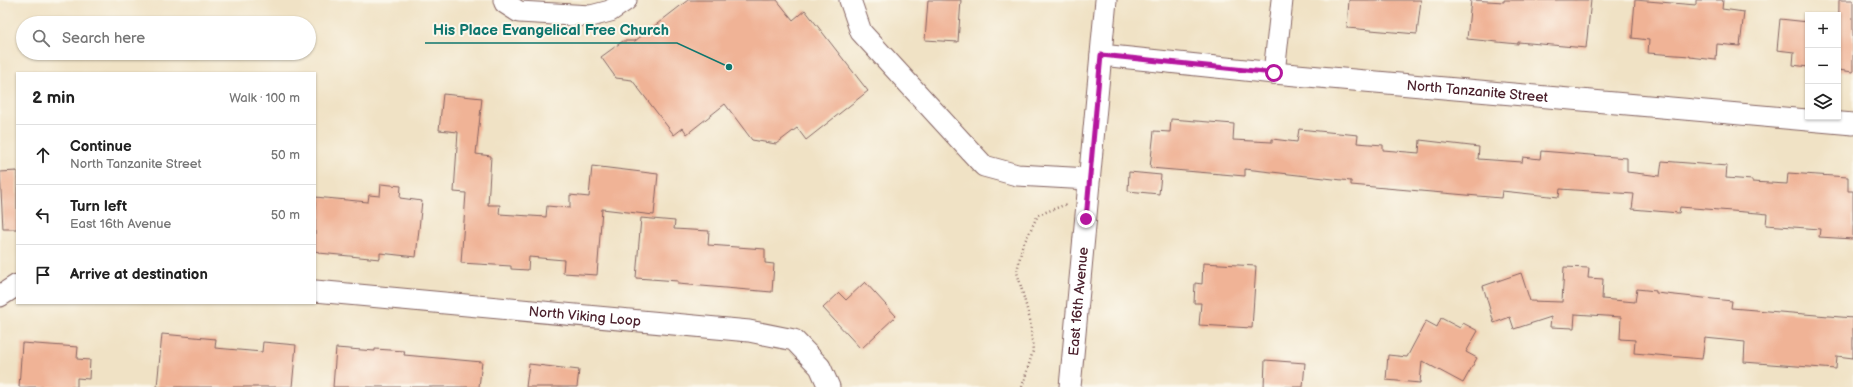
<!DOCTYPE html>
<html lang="en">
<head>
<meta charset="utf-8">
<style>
	body { margin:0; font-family:"Balsamiq Sans",sans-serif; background:#f2f2f2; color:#222 }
	.controls { position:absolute; right:12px; top:12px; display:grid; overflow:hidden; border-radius:0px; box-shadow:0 1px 3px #0004 }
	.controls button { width:36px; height:36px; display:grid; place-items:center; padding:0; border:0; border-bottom:1px solid #e0e0e0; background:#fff; color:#222; font:20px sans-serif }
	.stop { position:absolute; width:12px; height:12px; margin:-9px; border:3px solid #b5179e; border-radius:50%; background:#fff }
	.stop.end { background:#b5179e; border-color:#fff; box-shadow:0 1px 4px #0008 }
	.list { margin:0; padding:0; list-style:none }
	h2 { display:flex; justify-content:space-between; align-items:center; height:52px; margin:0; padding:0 16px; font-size:17px }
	h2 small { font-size:13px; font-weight:400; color:#767676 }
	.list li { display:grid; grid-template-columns:26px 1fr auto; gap:12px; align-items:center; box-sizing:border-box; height:60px; padding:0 16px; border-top:1px solid #e0e0e0 }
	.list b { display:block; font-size:15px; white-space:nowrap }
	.list p { margin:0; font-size:13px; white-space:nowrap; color:#767676 }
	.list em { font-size:13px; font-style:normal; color:#767676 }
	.icon { flex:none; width:22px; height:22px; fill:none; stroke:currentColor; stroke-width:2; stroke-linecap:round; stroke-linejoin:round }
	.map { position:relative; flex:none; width:1853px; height:387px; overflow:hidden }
	.search { position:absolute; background:#fff; box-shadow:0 1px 3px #0004; left:16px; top:16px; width:300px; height:44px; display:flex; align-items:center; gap:10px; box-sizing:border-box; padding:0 14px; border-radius:22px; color:#767676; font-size:15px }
	.panel { position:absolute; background:#fff; box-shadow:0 1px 3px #0004; left:16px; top:72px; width:300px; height:232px; border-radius:0px }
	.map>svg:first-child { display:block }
	.building { fill:#f0b396 }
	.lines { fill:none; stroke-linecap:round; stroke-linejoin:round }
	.minor-casing { stroke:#846361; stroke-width:23 }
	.path { stroke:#846361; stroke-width:2.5; stroke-dasharray:1 3; stroke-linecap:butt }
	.minor { stroke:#fff; stroke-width:21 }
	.route { stroke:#b5179e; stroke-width:5 }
	.labels { text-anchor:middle; stroke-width:4; stroke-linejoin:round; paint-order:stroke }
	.street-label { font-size:14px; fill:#4a1f2b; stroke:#fbf7ec }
	.leader { fill:none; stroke:#0f766e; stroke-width:1.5 }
	.callout-dot { fill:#0f766e; stroke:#fbf7ec; stroke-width:1.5 }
	.callout-label { font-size:15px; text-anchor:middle; font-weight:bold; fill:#0f766e; stroke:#fbf7ec; stroke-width:4; stroke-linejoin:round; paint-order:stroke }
</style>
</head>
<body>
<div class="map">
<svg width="1853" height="387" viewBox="0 0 1853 387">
	<rect width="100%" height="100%" fill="#fbf7ec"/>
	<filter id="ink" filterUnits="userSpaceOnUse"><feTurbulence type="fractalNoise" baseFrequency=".025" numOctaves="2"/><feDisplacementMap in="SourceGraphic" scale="8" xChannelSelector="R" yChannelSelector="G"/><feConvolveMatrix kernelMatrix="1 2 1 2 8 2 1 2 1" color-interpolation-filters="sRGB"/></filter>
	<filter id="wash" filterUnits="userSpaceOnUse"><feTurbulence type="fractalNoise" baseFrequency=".012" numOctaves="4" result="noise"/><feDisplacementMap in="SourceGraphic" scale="16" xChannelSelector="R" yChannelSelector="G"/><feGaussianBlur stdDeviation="0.9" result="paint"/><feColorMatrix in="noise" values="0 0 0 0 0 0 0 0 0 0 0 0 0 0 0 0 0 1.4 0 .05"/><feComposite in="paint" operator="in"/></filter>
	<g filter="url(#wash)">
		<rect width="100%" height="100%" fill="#f0e2c5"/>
		<g id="blocks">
			<g class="building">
				<path d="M688 0H777L793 20 805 10 868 91 806 140 797 128 776 144 752 140 725 104 687 134 683 128 674 135 632 80 616 78 601 57 623 41H635Z"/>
				<path d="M928 0H961L958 42 925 40Z"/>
				<path d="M1349 0H1421L1417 34 1347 28Z"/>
				<path d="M1471 0 1504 2V0H1591L1586 48 1518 42V44L1467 39Z"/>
				<path d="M1635 0 1696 5V0H1723L1722 9 1744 12 1740 46 1717 44 1716 60 1690 57V56L1648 53 1649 40 1632 38Z"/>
				<path d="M1839 0H1853V72L1838 70Z"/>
				<path d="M1780 19 1808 22V67L1793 65 1794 52 1777 50Z"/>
				<path d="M443 94 482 98 476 154 491 156 488 205H500L499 214 546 217 547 206 570 208V195L589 197 592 166 658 174 654 215 602 209 597 275 563 273 564 260 529 257 528 270 511 269V266L461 263 466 193 454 192 458 132 439 130Z"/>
				<path d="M1171 119 1234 124 1233 140 1272 142V139L1297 142 1299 129 1358 135 1357 143 1383 145V150L1419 153 1420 140 1479 147 1478 159 1522 162 1523 157 1540 159 1541 151 1627 158V172L1660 176 1662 161 1727 166 1726 178 1752 180V182L1787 184 1788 173 1848 177V191H1853V239L1819 237 1820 229 1766 225 1767 214 1758 213 1680 207 1679 213 1632 209 1634 194 1560 189 1559 197 1502 191 1501 198 1351 185V181L1245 169V176L1150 168 1154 131 1170 132Z"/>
				<path d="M17 171V229H3L0 172Z"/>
				<path d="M1129 172 1161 175 1159 194 1128 191Z"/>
				<path d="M381 184 401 186 400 198 422 201 416 257 380 253V259L319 253V252L315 251V197L368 202 369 195 380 196Z"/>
				<path d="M641 218 675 221 674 229 709 231 708 245 765 249V263L774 264 772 292 678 284V281L636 278Z"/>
				<path d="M1203 263 1256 266 1252 328 1199 325 1201 303H1194L1195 283 1202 284Z"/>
				<path d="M1564 267 1589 268 1588 278 1603 279 1602 299 1635 302 1637 289 1656 291V293L1732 301 1731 308 1853 318V358L1837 356 1836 369 1744 362 1745 342 1705 338 1702 359 1634 353 1635 340 1620 339 1621 317 1575 314 1574 328 1550 327 1551 317 1514 329 1510 317 1494 323 1483 286 1521 273 1530 301 1562 302Z"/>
				<path d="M865 282 896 316 861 349 823 308 839 293 846 300Z"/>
				<path d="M1441 318 1460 328 1463 323 1478 331 1466 352 1477 358 1463 383 1422 361 1420 383 1386 380 1388 355 1407 357 1426 321 1437 327Z"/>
				<path d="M162 334 216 339 215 348 262 352 263 342 296 345 292 387H157Z"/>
				<path d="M22 343 78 347 77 359 90 360 89 379 77 378V387H19Z"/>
				<path d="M336 348 375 351V349L405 351 404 355 482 362 479 387H333Z"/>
				<path d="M1265 360 1305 363 1303 387H1264Z"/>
				<path d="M529 364 579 370 577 387H526Z"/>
			</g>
		</g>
	</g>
	<g filter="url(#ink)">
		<use href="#blocks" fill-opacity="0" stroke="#846361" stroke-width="1"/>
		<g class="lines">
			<defs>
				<g id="minor">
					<path d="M504 0 505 3 519 12 591 16 610 11 626 0"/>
					<path d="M850 0 861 32 984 166 1017 175 1089 179"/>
					<path id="s1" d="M1101 55 1274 73 1853 124"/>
					<path d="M1274 73 1282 0"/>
					<path id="s2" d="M315 291 749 331 794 340 820 367 829 387"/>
					<path d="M0 296 17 285"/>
					<path id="s3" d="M1070 387 1106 0"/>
				</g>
			</defs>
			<use href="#minor" class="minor-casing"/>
			<path class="path" d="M1022 387 1033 351 1030 320 1017 272 1022 247 1038 215 1067 204"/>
			<use href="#minor" class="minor"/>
		</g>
	</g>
	<g class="lines" filter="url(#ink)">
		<path class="route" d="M1086 219 1101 55 1274 73"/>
	</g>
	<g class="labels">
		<g class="street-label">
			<text dy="5" stroke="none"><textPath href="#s1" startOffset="378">North Tanzanite Street</textPath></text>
			<text dy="5" stroke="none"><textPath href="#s3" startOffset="86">East 16th Avenue</textPath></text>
			<text dy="5" stroke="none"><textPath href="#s2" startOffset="271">North Viking Loop</textPath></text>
		</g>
	</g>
	<path class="leader" d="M729 67L677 43H425"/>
	<circle class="callout-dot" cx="729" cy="67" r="4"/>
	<g class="callout-label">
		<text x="551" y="35">His Place Evangelical Free Church</text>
	</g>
</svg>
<div class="controls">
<button>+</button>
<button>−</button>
<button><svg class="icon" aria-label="layers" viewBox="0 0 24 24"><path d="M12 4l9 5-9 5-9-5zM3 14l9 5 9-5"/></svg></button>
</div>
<div class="stop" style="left:1274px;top:73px"></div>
<div class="stop end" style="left:1086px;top:219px"></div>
<div class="search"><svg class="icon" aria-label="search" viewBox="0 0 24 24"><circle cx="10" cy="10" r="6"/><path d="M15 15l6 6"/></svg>Search here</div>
<section class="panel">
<h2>2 min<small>Walk · 100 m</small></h2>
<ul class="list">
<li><svg class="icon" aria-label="ahead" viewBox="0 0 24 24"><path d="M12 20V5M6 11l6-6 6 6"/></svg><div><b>Continue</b><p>North Tanzanite Street</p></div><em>50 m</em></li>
<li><svg class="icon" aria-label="left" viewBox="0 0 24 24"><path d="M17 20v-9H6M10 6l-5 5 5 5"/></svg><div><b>Turn left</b><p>East 16th Avenue</p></div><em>50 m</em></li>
<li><svg class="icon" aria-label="arrive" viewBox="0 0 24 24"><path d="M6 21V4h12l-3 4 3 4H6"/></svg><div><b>Arrive at destination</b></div></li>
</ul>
</section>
</div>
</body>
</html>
